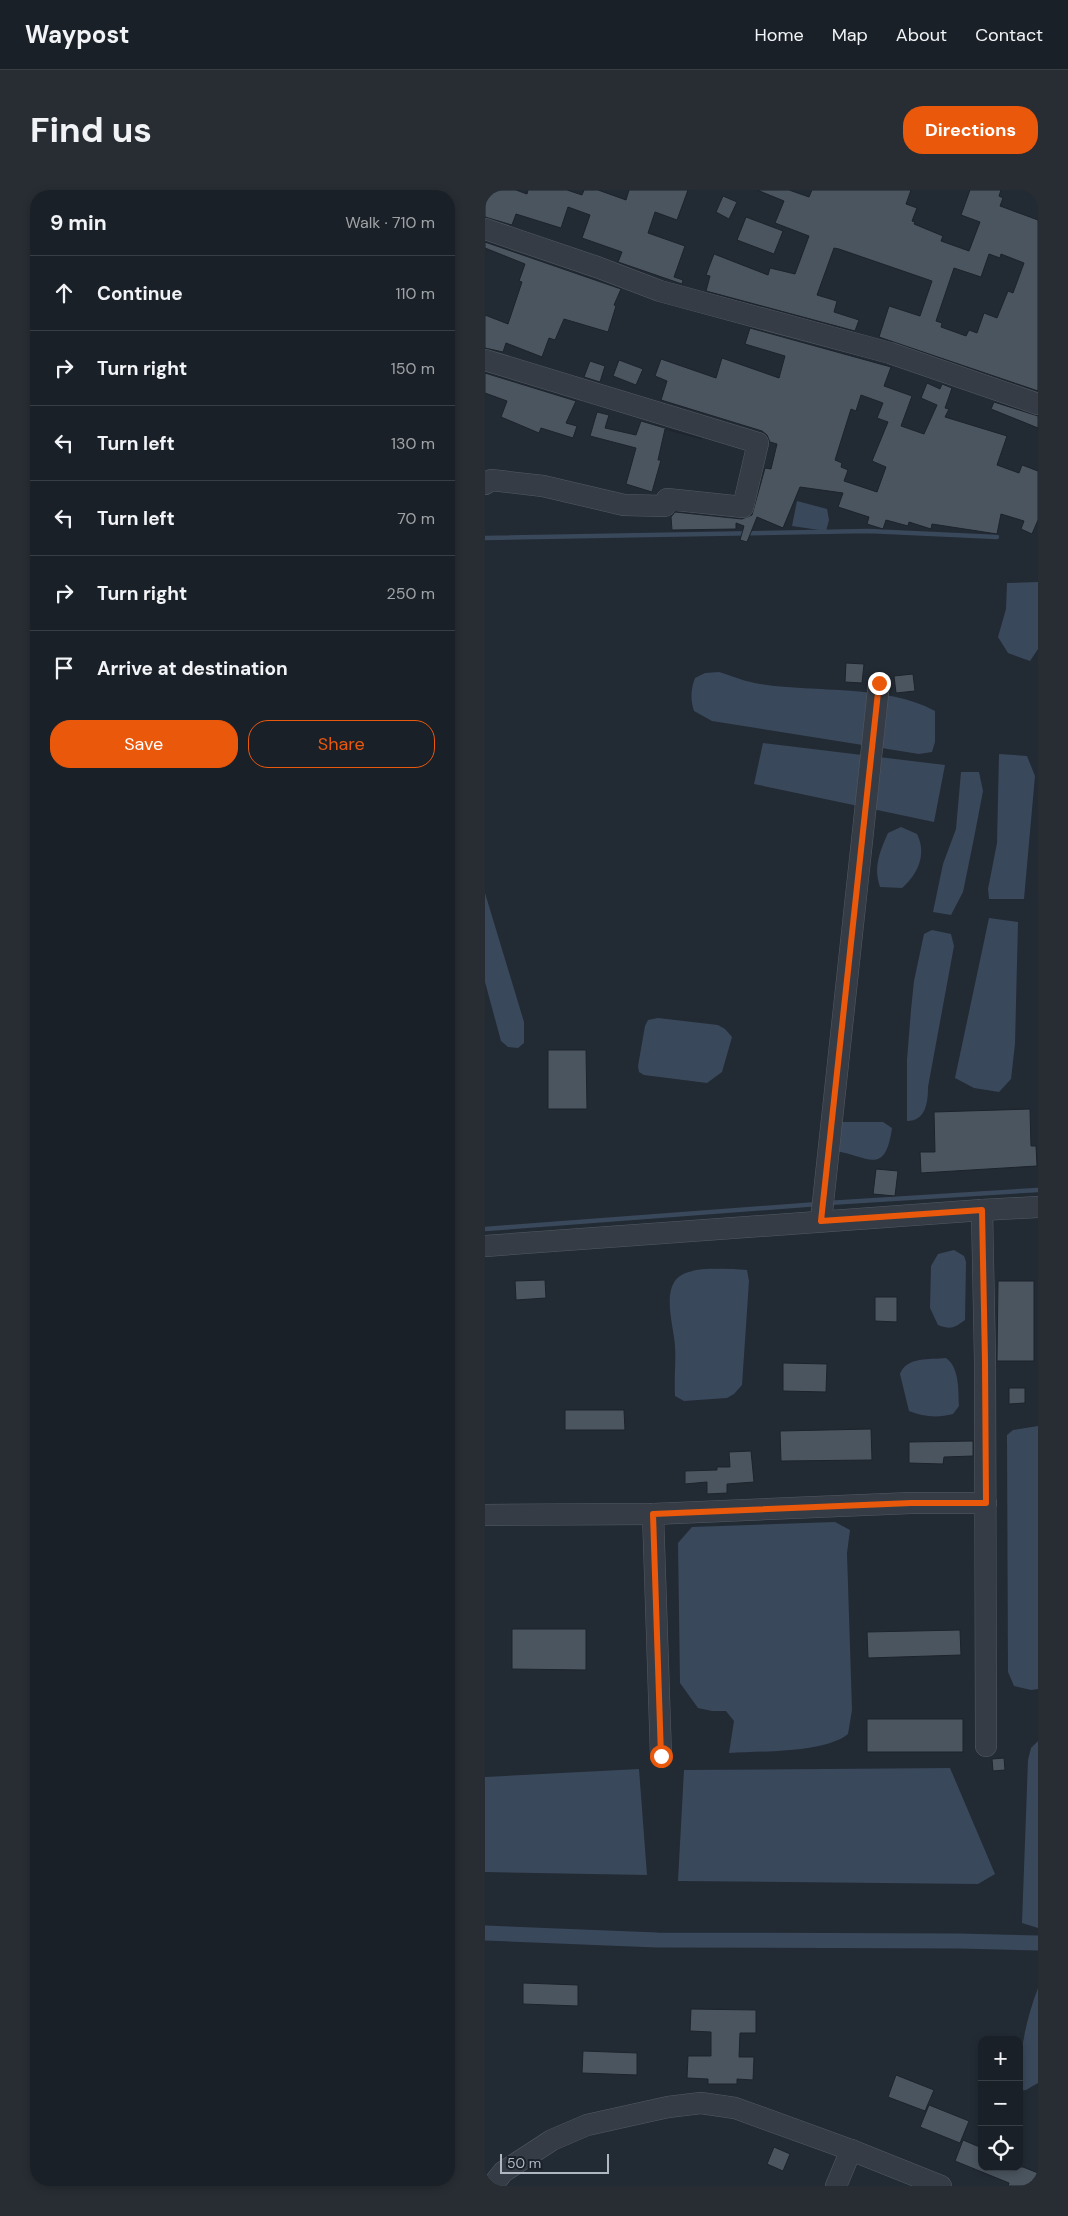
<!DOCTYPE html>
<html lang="en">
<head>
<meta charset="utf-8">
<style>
	body { margin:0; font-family:"DM Sans",sans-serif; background:#272d33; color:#f1f3f6 }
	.controls { position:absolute; right:15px; bottom:15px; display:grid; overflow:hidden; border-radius:10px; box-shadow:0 2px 8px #0003 }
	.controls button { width:45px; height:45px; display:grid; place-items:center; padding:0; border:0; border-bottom:1px solid #383e44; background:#1a2027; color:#f1f3f6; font:25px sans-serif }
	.scale { position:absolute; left:15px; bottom:12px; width:109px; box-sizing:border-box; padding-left:5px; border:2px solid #b0b7c1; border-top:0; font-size:14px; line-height:18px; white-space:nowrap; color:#b0b7c1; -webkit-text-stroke:4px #1b2129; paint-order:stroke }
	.stop { position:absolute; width:15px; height:15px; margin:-11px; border:4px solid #ea580c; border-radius:50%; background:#fff }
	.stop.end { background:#ea580c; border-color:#fff; box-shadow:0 1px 5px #0008 }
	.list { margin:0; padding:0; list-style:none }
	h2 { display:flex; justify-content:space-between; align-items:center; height:65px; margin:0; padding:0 20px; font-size:21px }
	h2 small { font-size:16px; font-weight:400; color:#9fa3a7 }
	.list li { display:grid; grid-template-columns:32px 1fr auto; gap:15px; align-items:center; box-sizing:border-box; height:75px; padding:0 20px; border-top:1px solid #383e44 }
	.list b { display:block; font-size:19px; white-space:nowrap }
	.list em { font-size:16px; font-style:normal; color:#9fa3a7 }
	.actions { display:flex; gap:10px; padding:15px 20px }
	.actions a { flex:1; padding:11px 0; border:1px solid #ea580c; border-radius:20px; text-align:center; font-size:18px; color:#ea580c }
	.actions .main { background:#ea580c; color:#fff }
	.icon { flex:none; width:28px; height:28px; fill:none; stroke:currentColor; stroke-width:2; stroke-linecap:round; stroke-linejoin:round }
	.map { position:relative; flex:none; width:553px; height:1996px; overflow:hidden; border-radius:20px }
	header { display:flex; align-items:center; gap:30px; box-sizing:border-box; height:70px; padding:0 25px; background:#1a2027; border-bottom:1px solid #383e44 }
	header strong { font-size:24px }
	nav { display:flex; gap:28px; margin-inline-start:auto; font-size:18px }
	.intro { display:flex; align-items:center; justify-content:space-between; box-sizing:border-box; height:120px; padding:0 30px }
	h1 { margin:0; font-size:35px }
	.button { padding:12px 22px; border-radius:20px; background:#ea580c; color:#fff; font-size:18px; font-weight:700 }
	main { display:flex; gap:30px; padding:0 30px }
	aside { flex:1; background:#1a2027; border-radius:20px; box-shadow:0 2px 8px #0003 }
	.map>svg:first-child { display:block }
	.water { fill:#3a485b }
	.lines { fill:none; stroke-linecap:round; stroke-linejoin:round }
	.stream { stroke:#3a485b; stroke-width:4.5 }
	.canal { stroke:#3a485b; stroke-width:15 }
	.building { fill:#4b555f; stroke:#1d232b; fill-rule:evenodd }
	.minor-casing { stroke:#535a63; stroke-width:22 }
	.minor { stroke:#363c45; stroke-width:21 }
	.route { stroke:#ea580c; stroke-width:6 }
</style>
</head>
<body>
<header>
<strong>Waypost</strong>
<nav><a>Home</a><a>Map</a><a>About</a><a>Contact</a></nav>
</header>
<div class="intro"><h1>Find us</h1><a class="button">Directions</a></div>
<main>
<aside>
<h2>9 min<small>Walk · 710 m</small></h2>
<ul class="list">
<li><svg class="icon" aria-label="ahead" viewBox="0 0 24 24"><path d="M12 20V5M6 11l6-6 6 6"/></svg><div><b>Continue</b></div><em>110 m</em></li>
<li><svg class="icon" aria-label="right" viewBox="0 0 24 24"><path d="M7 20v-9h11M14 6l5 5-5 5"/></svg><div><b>Turn right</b></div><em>150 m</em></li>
<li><svg class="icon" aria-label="left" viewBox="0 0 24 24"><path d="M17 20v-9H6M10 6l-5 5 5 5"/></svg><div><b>Turn left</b></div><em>130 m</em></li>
<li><svg class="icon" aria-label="left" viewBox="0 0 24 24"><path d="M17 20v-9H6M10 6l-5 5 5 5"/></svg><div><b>Turn left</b></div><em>70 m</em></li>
<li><svg class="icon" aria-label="right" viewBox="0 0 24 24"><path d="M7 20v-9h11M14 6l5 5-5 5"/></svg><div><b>Turn right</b></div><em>250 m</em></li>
<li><svg class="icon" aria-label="arrive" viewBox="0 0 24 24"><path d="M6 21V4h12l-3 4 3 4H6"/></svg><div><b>Arrive at destination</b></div></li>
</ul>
<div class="actions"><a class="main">Save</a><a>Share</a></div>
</aside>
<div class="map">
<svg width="553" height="1996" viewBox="0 0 553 1996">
	<rect width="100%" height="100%" fill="#222a34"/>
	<g class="water">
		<path d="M312 311 342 319 344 330 341 341 307 336Z"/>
		<path d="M553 392V459L545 471 523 463 513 447 521 419 522 393Z"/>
		<path d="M234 482C247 486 261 492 275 494 330 503 400 494 450 521V552L447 562 434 564 227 531 209 521C205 509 206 499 210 488L220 483Z"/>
		<path d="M278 553 460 575 449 632 269 594Z"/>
		<path d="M514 564 542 566 550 586 539 709H504L503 699 512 653Z"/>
		<path d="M476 582H494L498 601 489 648 478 702 466 725 448 722 458 674 471 639Z"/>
		<path d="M416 637 432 644C442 664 433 684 417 698L395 697C388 677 395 661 403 643Z"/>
		<path d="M0 703 39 832V853L33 858 23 857 16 851 0 792Z"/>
		<path d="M504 728 533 732 530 854 526 889 514 902 489 898 470 888Z"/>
		<path d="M447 740 466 744 469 756 443 897C443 912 441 931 422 931V870L426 820 429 791 439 744Z"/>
		<path d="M173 828 233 835 240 839 247 847 237 882 222 893 159 885 154 882 153 876 160 836 163 830Z"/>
		<path d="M352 932H398L407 938C400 988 382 965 350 961Z"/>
		<path d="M469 1060 479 1066 481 1072 480 1130C469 1138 466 1140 453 1135L445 1118 446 1076 453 1064Z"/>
		<path d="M248 1079 262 1080 264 1091 257 1195 249 1204 242 1208 199 1211 190 1206C189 1189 191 1172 190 1156 189 1137 176 1099 195 1086 208 1077 232 1079 248 1079Z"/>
		<path d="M461 1168C475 1178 473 1201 474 1216L468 1224C453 1228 438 1227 424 1221L415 1184C422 1166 445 1170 461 1168Z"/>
		<path d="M553 1236V1499L546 1500 529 1496 523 1482 522 1245 528 1240Z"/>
		<path d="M350 1332 365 1340 362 1363 367 1520 363 1544C340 1563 276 1561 244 1563L249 1531 241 1521H227L213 1518 195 1493 193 1353 207 1337Z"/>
		<path d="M553 1551V1738L537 1733 543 1570 546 1558Z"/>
		<path d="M465 1578 510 1684 493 1694 193 1691 199 1580Z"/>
		<path d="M154 1579 162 1685 0 1682V1587Z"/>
		<path d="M553 1798V1893L541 1900 534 1901C534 1865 540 1832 553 1798Z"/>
	</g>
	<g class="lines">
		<g class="stream">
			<path d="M0 348 383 341 512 347"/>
			<path d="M343 1013 553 1000"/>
			<path d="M0 1039 333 1014"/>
		</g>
		<path class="canal" d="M0 1743 172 1750 474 1751 553 1753"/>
	</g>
	<g class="building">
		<path d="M0 0H31L42 4 43 0H82L97 5 99 0H113L141 10 144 0H203L192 30 170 22 163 43 200 56 189 87 198 90 197 94 133 72 137 62 97 48 105 25 83 17 76 38 31 24 27 35 0 27Z"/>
		<path d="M272 0H304L324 7 327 0H426L421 14 432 18 427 31 430 32 429 34 458 46 456 51 484 61 495 32 476 25 485 0H516L514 6 518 8 515 16 553 30V201L394 147 404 116 435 126 447 91 354 59 349 58 332 105 352 111 349 122 374 130 370 141 221 101 225 86 221 85 229 64 283 85 285 78 310 84 324 46 290 33 299 11ZM504 64 515 68 516 64 539 73 528 103 523 101 512 128 499 123 492 143 484 140 481 146 456 137 457 133 451 131 469 78 496 87Z"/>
		<path d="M238 6 252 12 244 29 231 22Z"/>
		<path d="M261 27 298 41 289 64 252 50Z"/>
		<path d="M0 52 136 99 129 115 131 116 123 142 79 129 70 150 64 148 57 167 21 153 18 162 0 158V125L23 134 37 92 34 91 40 74 0 58Z"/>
		<path d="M265 138 406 177 399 196 427 206 416 236 439 244 452 215 436 208 442 193 455 199 457 194 467 198 460 218 464 219 460 227 522 246 512 275 534 283 537 275 553 281V330L547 344 536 339 539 331 516 324 512 344 447 334 446 339 424 332 423 336 401 330 398 339 382 334 384 327 353 317 358 303 315 297 298 338 272 327 262 352 255 350 259 336 251 333V339L187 340 186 327 190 322 257 329 267 325 280 278 286 279 292 254 285 252 282 245 277 241 176 210 182 191 170 186 176 169 231 188 237 168 294 188 300 166 260 154ZM376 205 398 213 392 228 403 232 387 271 401 277 392 302 359 291 363 280 356 277 357 273 350 270 366 219 371 221Z"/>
		<path d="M134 170 158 179 151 195 128 186Z"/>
		<path d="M105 171 120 176 115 192 99 187Z"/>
		<path d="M0 183 91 211 81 233 92 236 88 248 56 238 54 243 16 227 22 211 0 203Z"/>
		<path d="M509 212 553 226V238L506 219Z"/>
		<path d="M112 222 124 225 120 238 151 245 156 231 217 249 180 239 173 270H176L167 302 141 294 151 258 105 246Z"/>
		<path d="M361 473 379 474 377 493 360 492Z"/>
		<path d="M428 484 430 501 411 503 409 486Z"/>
		<path d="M63 860H101L102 919H63Z"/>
		<path d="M545 919 546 956H551L552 976 436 983 435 962H450L449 922Z"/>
		<path d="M391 979 413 981 410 1006 388 1004Z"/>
		<path d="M60 1090 61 1108 31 1110 30 1091Z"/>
		<path d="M513 1091H549V1171H512Z"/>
		<path d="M390 1107H412V1132L390 1131Z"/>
		<path d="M298 1173 342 1174 341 1202 298 1201Z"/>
		<path d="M524 1198H540V1213L524 1214Z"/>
		<path d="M80 1220H139L140 1240H80Z"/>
		<path d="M386 1239 387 1270 296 1271 295 1241Z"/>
		<path d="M488 1251V1266L459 1267 458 1274 424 1273V1252Z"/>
		<path d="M266 1261 269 1292 242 1294V1303L222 1304V1292L200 1294V1281L232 1280V1277H245L244 1262Z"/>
		<path d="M27 1439H101V1480L27 1479Z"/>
		<path d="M475 1440 476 1465 383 1468 382 1442Z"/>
		<rect x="382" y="1529" width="96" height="33"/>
		<path d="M519 1568 520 1580 508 1581 507 1569Z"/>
		<path d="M38 1793 93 1795V1816L38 1814Z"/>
		<path d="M206 1819 271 1820V1843H255L254 1867H269L268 1890 252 1889V1894H223V1889L202 1888 203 1866H226V1842L205 1841Z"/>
		<path d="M98 1861 152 1863V1885L97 1883Z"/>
		<path d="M411 1885 449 1900 440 1921 403 1907Z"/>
		<path d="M444 1915 484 1931 475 1953 435 1937Z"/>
		<path d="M478 1950 497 1958V1977H538L553 1983V1996H523L524 1993 470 1971Z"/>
		<path d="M289 1957 305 1964 298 1981 282 1974Z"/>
	</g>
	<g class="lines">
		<defs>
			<g id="minor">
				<path d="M0 39 112 77 175 101 405 163 553 214"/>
				<path d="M0 170 273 253 258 317 182 309 180 316 139 315 58 296 6 290 0 294"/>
				<path d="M497 1020 553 1017"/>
				<path d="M336 1031 394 493"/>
				<path d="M0 1056 497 1020 500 1171 501 1556"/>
				<path d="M168 1324 176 1566"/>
				<path d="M0 1325 168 1324 426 1313H501"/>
				<path d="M7 1996 18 1982 67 1950 102 1935 183 1917 216 1913 250 1918 366 1960 456 1996"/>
				<path d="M351 1996 366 1960"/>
			</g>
		</defs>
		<use href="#minor" class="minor-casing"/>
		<use href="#minor" class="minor"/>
	</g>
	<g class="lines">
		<path class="route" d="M176 1566 168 1324 426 1313H501L500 1171 497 1020 336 1031 394 493"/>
	</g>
</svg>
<div class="controls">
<button>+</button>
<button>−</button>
<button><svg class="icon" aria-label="locate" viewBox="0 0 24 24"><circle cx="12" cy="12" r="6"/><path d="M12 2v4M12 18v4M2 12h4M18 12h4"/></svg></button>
</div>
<div class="scale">50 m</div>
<div class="stop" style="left:176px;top:1566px"></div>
<div class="stop end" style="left:394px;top:493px"></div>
</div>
</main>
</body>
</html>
